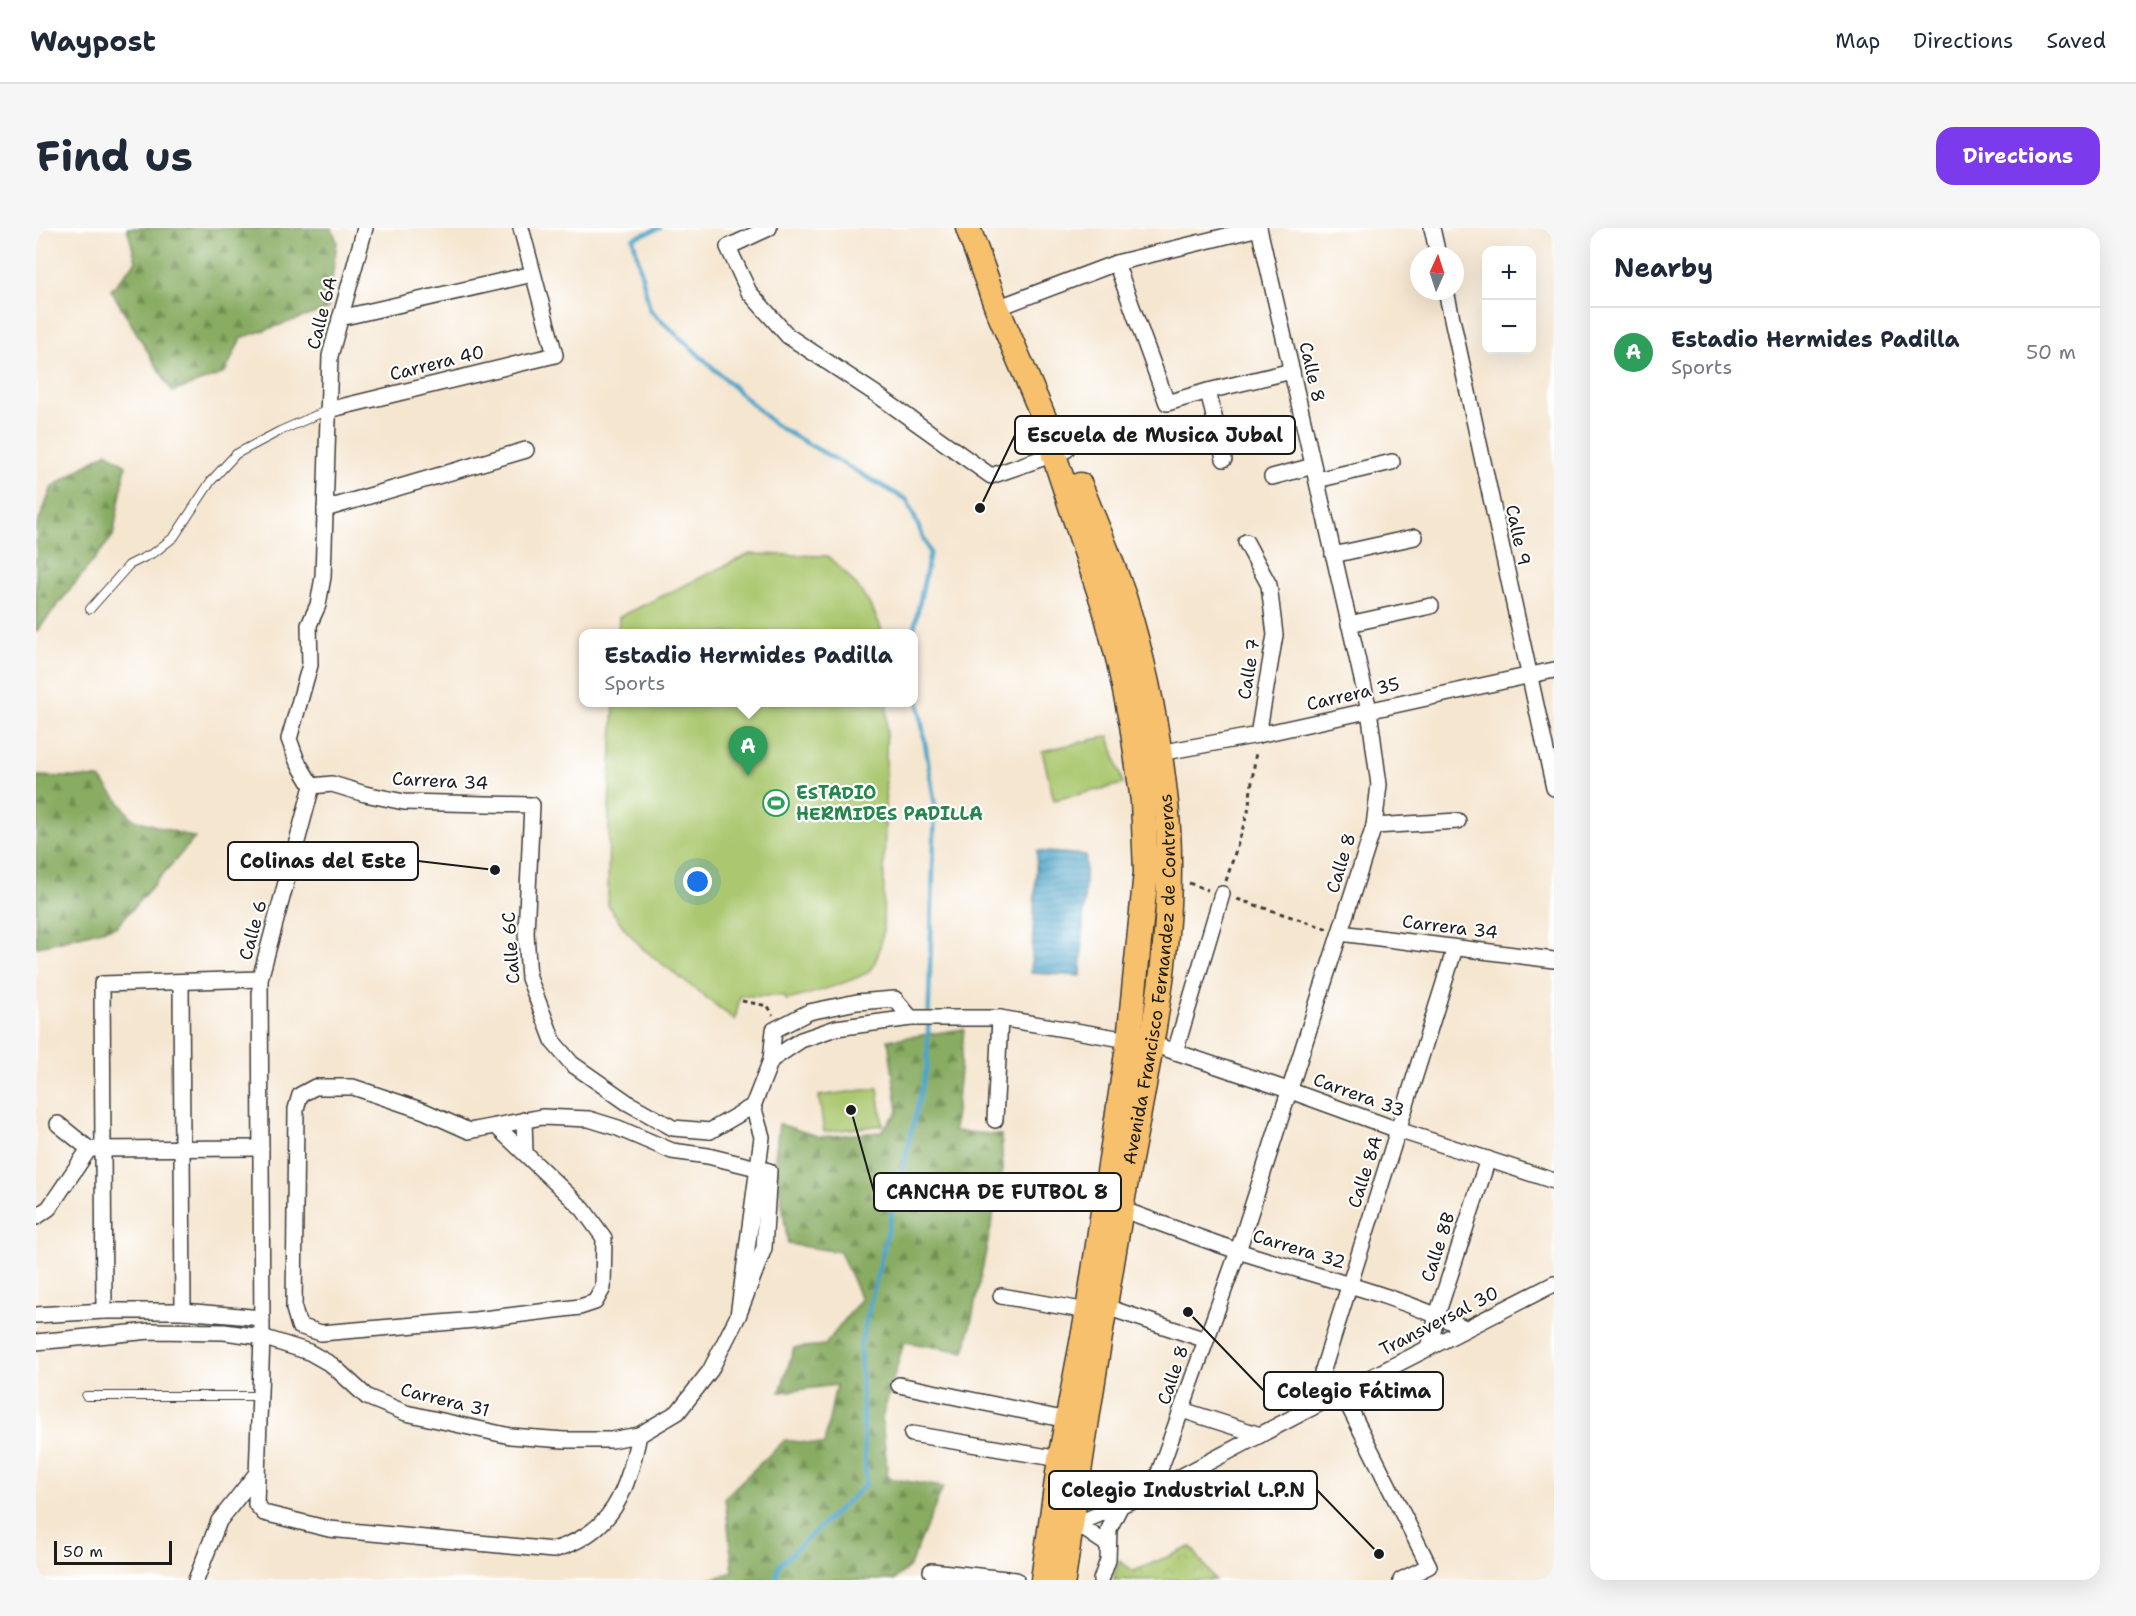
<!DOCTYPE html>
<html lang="en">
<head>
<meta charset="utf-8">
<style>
	body { margin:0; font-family:"Shantell Sans",sans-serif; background:#f6f6f7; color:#1f2937 }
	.controls { position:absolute; right:18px; top:18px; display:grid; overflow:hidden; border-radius:12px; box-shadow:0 6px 24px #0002 }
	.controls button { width:54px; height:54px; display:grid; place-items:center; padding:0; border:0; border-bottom:2px solid #e0e1e3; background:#fff; color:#1f2937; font:30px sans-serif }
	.compass { position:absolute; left:1374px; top:18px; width:54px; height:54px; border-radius:50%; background:#fff; box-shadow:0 6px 24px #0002; rotate:3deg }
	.scale { position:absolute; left:18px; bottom:15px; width:118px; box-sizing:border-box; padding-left:6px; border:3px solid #1c1c1c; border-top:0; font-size:16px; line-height:21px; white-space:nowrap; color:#1c1c1c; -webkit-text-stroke:4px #fff; paint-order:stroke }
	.you { position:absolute; left:662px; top:654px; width:21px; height:21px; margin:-15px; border:4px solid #fff; border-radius:50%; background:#1a73e8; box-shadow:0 0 0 9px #1a73e833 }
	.badge { display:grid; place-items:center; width:39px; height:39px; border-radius:50%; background:#7c3aed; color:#fff; font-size:20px; font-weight:700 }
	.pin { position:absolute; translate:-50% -50px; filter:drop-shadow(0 2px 3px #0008) }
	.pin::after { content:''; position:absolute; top:32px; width:21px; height:18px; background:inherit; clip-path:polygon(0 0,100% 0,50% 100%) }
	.popup { position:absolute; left:543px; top:401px; width:339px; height:78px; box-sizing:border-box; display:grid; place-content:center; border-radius:12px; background:#fff; filter:drop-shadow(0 2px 4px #0005); font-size:20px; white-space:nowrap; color:#747a83 }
	.popup b { font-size:22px; color:#1f2937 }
	.popup::after { content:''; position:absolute; left:50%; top:100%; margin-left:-12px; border:12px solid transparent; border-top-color:#fff }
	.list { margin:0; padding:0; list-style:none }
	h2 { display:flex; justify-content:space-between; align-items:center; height:78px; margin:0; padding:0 24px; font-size:26px }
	h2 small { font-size:20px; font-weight:400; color:#747a83 }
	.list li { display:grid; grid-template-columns:39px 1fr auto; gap:18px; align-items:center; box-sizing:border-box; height:90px; padding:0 24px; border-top:2px solid #e0e1e3 }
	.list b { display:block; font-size:22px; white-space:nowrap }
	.list p { margin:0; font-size:20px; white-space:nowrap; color:#747a83 }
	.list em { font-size:20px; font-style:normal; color:#747a83 }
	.map { position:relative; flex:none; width:1518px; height:1352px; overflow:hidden; border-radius:18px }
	header { display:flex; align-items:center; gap:36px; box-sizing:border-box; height:84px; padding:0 30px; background:#fff; border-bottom:2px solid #e0e1e3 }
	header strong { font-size:28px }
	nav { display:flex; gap:33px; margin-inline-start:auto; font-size:21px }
	.intro { display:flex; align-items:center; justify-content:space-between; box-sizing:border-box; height:144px; padding:0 36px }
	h1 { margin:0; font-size:42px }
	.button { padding:15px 27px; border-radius:18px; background:#7c3aed; color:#fff; font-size:21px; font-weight:700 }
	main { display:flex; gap:36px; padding:0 36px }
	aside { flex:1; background:#fff; border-radius:18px; box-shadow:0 6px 24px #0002 }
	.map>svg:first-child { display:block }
	.forest { fill:url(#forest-firs); stroke:#52643f; stroke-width:1.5 }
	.park { fill:url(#park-crowns); stroke:#647246; stroke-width:1.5 }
	.pitch { fill:#abc870; stroke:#647246; stroke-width:1.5 }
	.water { fill:url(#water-rules); stroke:#346072; stroke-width:1.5 }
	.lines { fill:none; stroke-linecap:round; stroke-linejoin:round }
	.stream { stroke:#4ca4c9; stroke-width:4.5 }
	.service-casing { stroke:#3d3a37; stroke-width:10 }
	.minor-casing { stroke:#3d3a37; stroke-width:18 }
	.primary-casing { stroke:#3d3a37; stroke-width:27 }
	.path { stroke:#3d3a37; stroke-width:3; stroke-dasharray:4.5 4.5; stroke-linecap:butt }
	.service { stroke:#fff; stroke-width:8 }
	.minor { stroke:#fff; stroke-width:15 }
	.primary { stroke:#f7c06c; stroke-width:24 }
	.labels { text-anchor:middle; stroke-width:4.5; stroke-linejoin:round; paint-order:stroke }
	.street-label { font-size:18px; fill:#1c1c1c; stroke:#fff }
	.leisure-label { font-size:18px; font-weight:bold; fill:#27864d; stroke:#fff; text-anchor:start }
	.leader { fill:none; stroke:#1c1c1c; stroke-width:2 }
	.callout-dot { fill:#1c1c1c; stroke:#fff; stroke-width:2 }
	.callout { fill:#fff; stroke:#1c1c1c; stroke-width:2 }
	.callout-label { font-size:20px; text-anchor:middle; font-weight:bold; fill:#1c1c1c }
</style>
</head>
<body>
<header>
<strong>Waypost</strong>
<nav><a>Map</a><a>Directions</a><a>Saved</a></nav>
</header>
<div class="intro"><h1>Find us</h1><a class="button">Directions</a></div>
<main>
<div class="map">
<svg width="1518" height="1352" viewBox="0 0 1518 1352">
	<defs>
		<pattern id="forest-firs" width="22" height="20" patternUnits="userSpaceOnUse" patternTransform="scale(1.5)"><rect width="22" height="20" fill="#88ac62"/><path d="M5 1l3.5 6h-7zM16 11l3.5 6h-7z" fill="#6e8b50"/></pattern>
		<pattern id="park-crowns" width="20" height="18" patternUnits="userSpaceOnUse" patternTransform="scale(1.5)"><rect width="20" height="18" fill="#abc870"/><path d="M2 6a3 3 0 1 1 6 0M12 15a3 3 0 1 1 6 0" fill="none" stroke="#93ab60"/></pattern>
		<pattern id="water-rules" width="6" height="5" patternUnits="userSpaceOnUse" patternTransform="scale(1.5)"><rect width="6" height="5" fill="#4ca4c9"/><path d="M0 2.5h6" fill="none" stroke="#3e85a2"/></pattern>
	</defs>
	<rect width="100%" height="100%" fill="#fff"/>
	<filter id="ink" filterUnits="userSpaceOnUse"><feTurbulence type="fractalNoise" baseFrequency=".0167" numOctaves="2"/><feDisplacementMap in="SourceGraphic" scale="12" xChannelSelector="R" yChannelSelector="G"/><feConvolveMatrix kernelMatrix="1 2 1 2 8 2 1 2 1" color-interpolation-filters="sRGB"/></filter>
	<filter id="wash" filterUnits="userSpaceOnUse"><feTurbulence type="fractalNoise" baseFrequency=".008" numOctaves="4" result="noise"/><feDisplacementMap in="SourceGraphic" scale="24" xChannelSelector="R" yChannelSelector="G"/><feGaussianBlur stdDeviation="1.35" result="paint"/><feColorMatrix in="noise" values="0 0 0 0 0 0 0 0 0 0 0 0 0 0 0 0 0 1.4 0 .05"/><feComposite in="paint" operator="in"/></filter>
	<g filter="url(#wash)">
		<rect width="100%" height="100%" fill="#f5e6d0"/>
		<g class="forest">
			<path d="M91 0H296L301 14 292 81 205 110 189 145 136 164 75 62 100 33Z"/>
			<path d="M71 224 90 237 77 308 0 404V300L16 259Z"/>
			<path d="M0 548 64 550 97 591 159 610 81 698 2 719 0 718Z"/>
			<path d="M928 801 918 903 965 907 967 941 929 1124 868 1114 846 1190 852 1250 907 1259 874 1338 858 1352H672L697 1344 689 1269 749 1212 788 1217 800 1157 744 1164 758 1120 789 1117 825 1071 804 1024 752 1016 739 930 743 896 784 909 844 904 862 884 852 812Z"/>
		</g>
		<path class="park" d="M1155 1319 1179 1352H1077L1083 1333 1098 1343Z"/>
		<g class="pitch">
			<path d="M713 326 792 328C818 352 835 372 847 405H582L583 389Z"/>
			<path d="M578 475H851L847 705C844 717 842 735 832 744 824 751 763 770 750 772L749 768H704L699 792 607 721 588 700 572 677 573 579Z"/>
			<path d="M1073 508 1087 556 1018 572 1006 523Z"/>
			<path d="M842 860 847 897 788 904 783 868Z"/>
		</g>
		<path class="water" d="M1001 623 1050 627 1045 748 995 745Z"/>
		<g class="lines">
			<g class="stream">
				<path d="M624 0 597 10 614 82 739 197 871 272 894 325 877 406"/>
				<path d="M740 1352 743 1337 830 1256 824 1119 891 838 899 577 877 441"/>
			</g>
		</g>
	</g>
	<g filter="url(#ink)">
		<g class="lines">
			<defs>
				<g id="service">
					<path d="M54 381 93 337 119 324 138 309 175 253 200 226 244 203 292 182"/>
					<path d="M50 1168H224"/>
				</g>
				<g id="minor">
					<path d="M733 0 692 19 713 64 752 108 840 166 955 248 1030 222"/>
					<path d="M1396 0 1402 27"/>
					<path d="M1080 35 1131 175 1172 163 1256 143"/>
					<path d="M1410 63 1518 560"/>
					<path d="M961 80 1080 35 1223 0"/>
					<path d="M304 90 497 46"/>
					<path d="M1172 163 1188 231"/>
					<path d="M292 182 519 127 485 0"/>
					<path d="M1236 249 1277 238"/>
					<path d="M1281 252 1356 234"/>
					<path d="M289 281 490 222"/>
					<path d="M1210 314 1233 357 1239 407 1222 507"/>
					<path d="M1297 327 1379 309"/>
					<path d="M1313 396 1395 378"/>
					<path d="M1123 525 1222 507 1518 442"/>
					<path d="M276 558 224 751 226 1109 220 1276 228 1285 293 1301 517 1322C577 1305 591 1264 603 1207"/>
					<path d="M276 558 296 556 329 566 368 574 496 577 490 705 493 750 518 815 536 836 592 875 637 900 674 903"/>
					<path d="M276 558 261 533 253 511 274 437 273 397 282 377 287 349 294 128 329 0"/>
					<path d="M1338 598 1422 593"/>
					<path d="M1304 705 1518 732"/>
					<path d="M145 754 147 1083"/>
					<path d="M1139 824 1186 666"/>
					<path d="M735 832 738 802 773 784 821 774 859 771 875 790"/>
					<path d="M717 878 735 832 765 812 800 800 875 790H964L1116 816 1252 862 1362 902 1518 953"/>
					<path d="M488 892 489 924"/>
					<path d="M959 892 964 790"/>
					<path d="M22 896 53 921 225 920"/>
					<path d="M460 898 547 981 568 1010 567 1060 559 1074 544 1079 439 1092 285 1105 263 1098 258 1081 260 881 264 867 279 859H317L388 883 433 903 506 889 553 891 582 900 636 923 672 928 733 943 728 1020 702 1088"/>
					<path d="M674 903 717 878"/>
					<path d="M1085 981C1124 995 1163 1010 1202 1023 1279 1048 1357 1066 1429 1100"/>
					<path d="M0 989 13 980 53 921"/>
					<path d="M965 1068 1052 1083"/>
					<path d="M1070 1079 1170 1112"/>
					<path d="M68 1083 66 756 224 751"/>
					<path d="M0 1087 68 1083H147L226 1090"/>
					<path d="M0 1114 114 1103 188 1104 226 1109 273 1124 296 1137 331 1169 370 1185 474 1208 528 1212H575L603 1207 642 1184 674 1143 702 1088 726 909 717 878"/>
					<path d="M1393 1120 1401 1087 1452 931"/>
					<path d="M863 1157 1031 1192"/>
					<path d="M1306 1165 1393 1338 1365 1352"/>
					<path d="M1275 1180 1419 720"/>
					<path d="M1146 1182 1224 1207"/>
					<path d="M876 1206 1024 1231"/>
					<path d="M1116 1264 1202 1023 1338 598 1343 557 1333 482 1223 0"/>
					<path d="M1041 1296 1072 1317"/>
					<path d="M1031 1300 1116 1264 1275 1180 1518 1056"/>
					<path d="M895 1343 980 1352"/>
					<path d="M160 1352 183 1293 221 1245"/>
					<path d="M1065 1352 1072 1332 1073 1301 1085 1277"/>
				</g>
				<g id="primary">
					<path d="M932 0 961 80 1014 204 1018 227 1069 381 1083 434 1096 497 1107 573 1110 644 1093 812 1052 1083 1024 1231 1007 1352"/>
					<path id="s1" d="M1027 1352C1045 1228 1064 1104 1085 981 1108 848 1144 710 1130 575 1123 508 1109 436 1089 372 1076 333 1059 295 1044 257"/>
				</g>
			</defs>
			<use href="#service" class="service-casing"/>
			<use href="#minor" class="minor-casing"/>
			<use href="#primary" class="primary-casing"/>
			<g class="path">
				<path d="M1190 653 1212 584 1220 523"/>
				<path d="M1153 655 1172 662"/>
				<path d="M1201 671 1292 701"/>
				<path d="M706 773 732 778 737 787"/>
			</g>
			<use href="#service" class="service"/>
			<use href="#minor" class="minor"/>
			<use href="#primary" class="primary"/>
		</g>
	</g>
	<defs>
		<symbol id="stadium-ring" viewBox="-11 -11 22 22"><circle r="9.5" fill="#fff" stroke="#2e9e5b" stroke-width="1.5"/><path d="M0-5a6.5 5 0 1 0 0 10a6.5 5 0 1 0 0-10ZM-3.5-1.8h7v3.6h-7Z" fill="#2e9e5b"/></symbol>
	</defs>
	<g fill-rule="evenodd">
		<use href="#stadium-ring" x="725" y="560" width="30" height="30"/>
	</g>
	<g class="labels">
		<g class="street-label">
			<text transform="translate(286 85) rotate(-76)" y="6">Calle 6A</text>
			<text transform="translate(401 135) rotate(-14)" y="6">Carrera 40</text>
			<text transform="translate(1276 144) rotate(77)" y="6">Calle 8</text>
			<text transform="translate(1482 307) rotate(78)" y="6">Calle 9</text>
			<text transform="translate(1213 441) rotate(-81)" y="6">Calle 7</text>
			<text transform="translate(1317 466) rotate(-13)" y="6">Carrera 35</text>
			<text transform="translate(404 553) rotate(3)" y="6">Carrera 34</text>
			<text transform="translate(1305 635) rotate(-73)" y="6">Calle 8</text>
			<text transform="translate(1414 699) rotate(7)" y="6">Carrera 34</text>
			<text transform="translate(217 702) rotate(-75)" y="6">Calle 6</text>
			<text transform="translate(475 720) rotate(-94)" y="6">Calle 6C</text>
			<text dy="6" stroke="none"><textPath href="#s1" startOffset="608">Avenida Francisco Fernandez de Contreras</textPath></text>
			<text transform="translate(1323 867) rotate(20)" y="6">Carrera 33</text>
			<text transform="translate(1329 944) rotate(-72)" y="6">Calle 8A</text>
			<text transform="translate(1402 1019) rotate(-72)" y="6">Calle 8B</text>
			<text transform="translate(1263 1021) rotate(17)" y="6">Carrera 32</text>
			<text transform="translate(1403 1093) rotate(-27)" y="6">Transversal 30</text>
			<text transform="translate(1137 1147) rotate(-71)" y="6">Calle 8</text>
			<text transform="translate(409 1172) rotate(14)" y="6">Carrera 31</text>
		</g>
		<g class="leisure-label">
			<text x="760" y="571">ESTADIO<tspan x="760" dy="21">HERMIDES PADILLA</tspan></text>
		</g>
	</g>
	<path class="leader" d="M944 280L979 207M459 642L382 633M815 882L838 964M1152 1084L1228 1163M1343 1326L1281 1262"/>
	<g class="callout-dot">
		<circle cx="944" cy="280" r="6"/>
		<circle cx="459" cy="642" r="6"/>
		<circle cx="815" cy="882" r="6"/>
		<circle cx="1152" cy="1084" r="6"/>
		<circle cx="1343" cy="1326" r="6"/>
	</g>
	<g class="callout">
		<rect x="979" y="188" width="280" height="38" rx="6"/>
		<rect x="192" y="614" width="190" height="38" rx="6"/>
		<rect x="838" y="945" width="247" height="38" rx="6"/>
		<rect x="1228" y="1144" width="179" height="38" rx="6"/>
		<rect x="1013" y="1243" width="268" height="38" rx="6"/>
	</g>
	<g class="callout-label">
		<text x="1119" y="214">Escuela de Musica Jubal</text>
		<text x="287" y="640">Colinas del Este</text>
		<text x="961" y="971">CANCHA DE FUTBOL 8</text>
		<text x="1318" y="1170">Colegio Fátima</text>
		<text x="1147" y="1269">Colegio Industrial L.P.N</text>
	</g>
</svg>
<div class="controls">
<button>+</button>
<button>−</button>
</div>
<svg class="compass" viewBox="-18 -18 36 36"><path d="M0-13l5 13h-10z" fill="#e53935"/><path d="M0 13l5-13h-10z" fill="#747a83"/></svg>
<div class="scale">50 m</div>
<div class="you"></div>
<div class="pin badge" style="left:712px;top:548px;background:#2e9e5b">A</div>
<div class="popup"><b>Estadio Hermides Padilla</b>Sports</div>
</div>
<aside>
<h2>Nearby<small></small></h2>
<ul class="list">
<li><span class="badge" style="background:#2e9e5b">A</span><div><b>Estadio Hermides Padilla</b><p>Sports</p></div><em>50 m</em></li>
</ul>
</aside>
</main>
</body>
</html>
